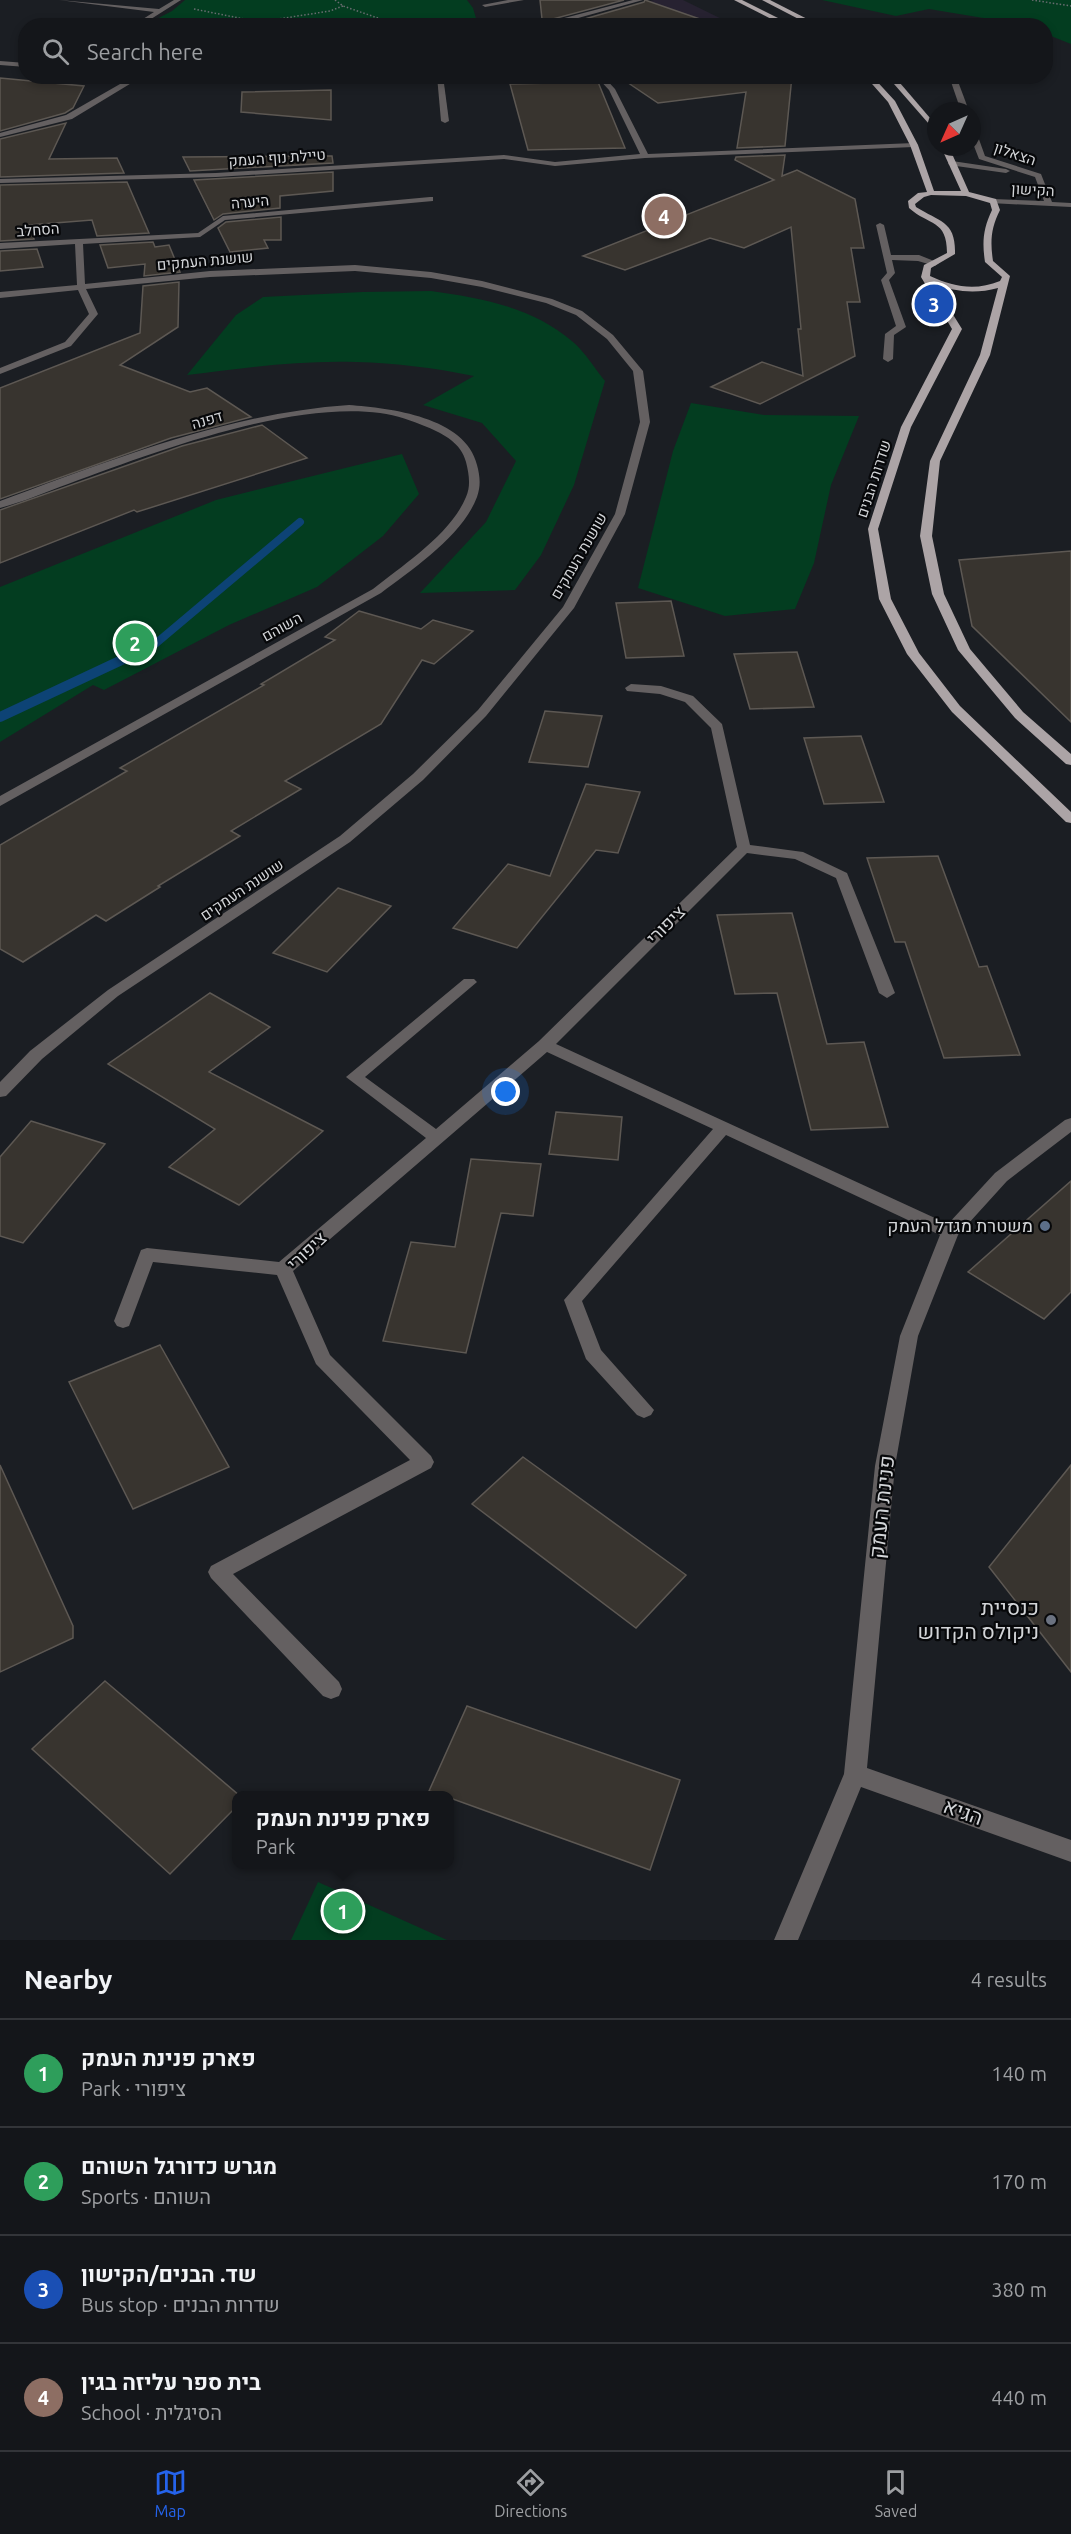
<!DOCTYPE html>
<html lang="en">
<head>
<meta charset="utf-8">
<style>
	body { margin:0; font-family:Ubuntu,Heebo,sans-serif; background:#1d1f23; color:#f1f3f6 }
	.compass { position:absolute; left:927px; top:102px; width:54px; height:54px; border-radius:50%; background:#14161a; box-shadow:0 3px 9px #0003; rotate:225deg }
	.you { position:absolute; left:506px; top:1092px; width:21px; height:21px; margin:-15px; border:4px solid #fff; border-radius:50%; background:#1a73e8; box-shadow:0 0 0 9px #1a73e833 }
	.badge { display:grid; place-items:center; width:39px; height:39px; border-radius:50%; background:#2563eb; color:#fff; font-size:20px; font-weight:700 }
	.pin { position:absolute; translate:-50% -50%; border:3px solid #fff; box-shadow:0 2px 6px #0006 }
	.popup { position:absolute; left:232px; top:1791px; width:222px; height:78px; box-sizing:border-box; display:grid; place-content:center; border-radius:12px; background:#14161a; filter:drop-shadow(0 2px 4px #0005); font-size:20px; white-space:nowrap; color:#9d9fa2 }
	.popup b { font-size:22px; color:#f1f3f6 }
	.popup::after { content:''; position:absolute; left:50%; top:100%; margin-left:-12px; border:12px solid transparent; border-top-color:#14161a }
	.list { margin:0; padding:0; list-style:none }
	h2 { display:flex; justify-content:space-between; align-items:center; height:78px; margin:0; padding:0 24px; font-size:26px }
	h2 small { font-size:20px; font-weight:400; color:#9d9fa2 }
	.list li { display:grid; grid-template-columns:39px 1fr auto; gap:18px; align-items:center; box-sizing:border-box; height:108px; padding:0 24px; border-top:2px solid #333539 }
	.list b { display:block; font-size:22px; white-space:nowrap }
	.list p { margin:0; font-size:20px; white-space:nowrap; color:#9d9fa2 }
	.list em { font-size:20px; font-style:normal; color:#9d9fa2 }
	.icon { flex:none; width:33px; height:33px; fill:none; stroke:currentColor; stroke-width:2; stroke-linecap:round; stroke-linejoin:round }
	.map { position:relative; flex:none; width:1071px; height:1940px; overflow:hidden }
	.search { position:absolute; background:#14161a; box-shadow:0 3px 9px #0003; left:18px; right:18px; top:18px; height:66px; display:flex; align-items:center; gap:15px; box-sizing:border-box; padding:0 21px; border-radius:24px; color:#9d9fa2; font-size:22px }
	.sheet { height:510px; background:#14161a }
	nav { display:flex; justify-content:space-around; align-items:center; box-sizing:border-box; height:84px; border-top:2px solid #333539; background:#14161a; font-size:16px; color:#9d9fa2 }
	nav a { display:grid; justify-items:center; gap:3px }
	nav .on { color:#2563eb }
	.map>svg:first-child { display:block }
	.commercial { fill:#272231 }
	.green { fill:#033d20 }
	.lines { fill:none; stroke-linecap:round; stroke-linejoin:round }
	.stream-far1 { stroke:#0d4375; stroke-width:8 }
	.stream { stroke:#0d4375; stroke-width:10 }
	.building { fill:#38342f; stroke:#5d5853; stroke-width:1.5 }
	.path { stroke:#6a6d71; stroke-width:1.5; stroke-dasharray:1.5 2; stroke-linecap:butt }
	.minor { fill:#646061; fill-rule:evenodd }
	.major { fill:#aca4a6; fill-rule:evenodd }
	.service-dot { fill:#5c6f8a; stroke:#07080a; stroke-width:2 }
	.worship-dot { fill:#6b7280; stroke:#07080a; stroke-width:2 }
	.labels { text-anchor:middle; stroke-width:4.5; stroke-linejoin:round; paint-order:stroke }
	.far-street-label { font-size:15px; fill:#d3d5d8; stroke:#07080a }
	.street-label { font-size:18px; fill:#d3d5d8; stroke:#07080a }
	.poi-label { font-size:18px; fill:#d3d5d8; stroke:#07080a; text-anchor:end }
	.near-street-label { font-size:21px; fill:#d3d5d8; stroke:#07080a }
	.near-poi-label { font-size:21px; fill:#d3d5d8; stroke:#07080a; text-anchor:end }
</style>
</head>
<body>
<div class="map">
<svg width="1071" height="1940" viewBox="0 0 1071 1940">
	<rect width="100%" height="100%" fill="#1b1e23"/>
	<path class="commercial" d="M654 0H683L734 25 556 26Z"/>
	<g class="green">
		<path d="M185 0H467L473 8 478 25H145L172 11Z"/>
		<path d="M822 0H1071V44L1046 34V26L1025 25 929 9 896 16Z"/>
		<path d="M431 291C481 298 533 307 573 342 585 352 595 369 605 381L574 485 541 555 515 590 420 593 486 522 516 461 482 423 423 405 474 376C435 368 396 363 356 362 300 360 243 368 187 375L236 315 263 297 363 292Z"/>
		<path d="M691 403 764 415 859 416 831 485 814 563 795 609 725 616 638 588 673 451Z"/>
		<path d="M402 454 419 494 383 536 317 587 229 625 104 690 93 685 0 742V587L216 500Z"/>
		<path d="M318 1882 447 1940H291Z"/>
	</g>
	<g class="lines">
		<path class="stream-far1" d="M140 652 154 645 300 522"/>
		<path class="stream" d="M0 717 143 650"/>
	</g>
	<g class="building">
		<path d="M540 0H624L553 19H542Z"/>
		<path d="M645 0 720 26H560L644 2Z"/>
		<path d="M618 76H792L785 146 737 148 746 92 658 103Z"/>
		<path d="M0 78 84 86 73 108 65 113 0 131Z"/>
		<path d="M598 82 625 148 528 150 510 84Z"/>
		<path d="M331 90V120L241 112 242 92Z"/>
		<path d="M66 123 49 159 117 158 124 173 0 177V139Z"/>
		<path d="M785 155 782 176 797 170 855 199 864 248H851L860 302H847L855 356 760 404 711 387 762 362 803 376 798 329H801L791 227 744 248 710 238 625 270 583 256 774 180 735 160 736 157Z"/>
		<path d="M305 156H332L333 163 190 171 183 157Z"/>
		<path d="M333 172V191L280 196V208L223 214 214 220 194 180Z"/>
		<path d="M127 182 149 233 97 236 92 220 30 225 34 239 0 241V185Z"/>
		<path d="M281 217V240H264L268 248 230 252 218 228 226 222Z"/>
		<path d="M153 242 155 247 169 245 180 272 144 276 145 264 108 268 100 245Z"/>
		<path d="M37 249 43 267 0 271V251Z"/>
		<path d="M179 282 178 327 120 365 190 392 207 388 251 417 171 438 0 499V388L140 333 143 286Z"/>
		<path d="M262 425 307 458 137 512 134 510 0 563V510L182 446Z"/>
		<path d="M1071 551V722L972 626 959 560Z"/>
		<path d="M671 601 684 656 626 658 616 603Z"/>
		<path d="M359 611 421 629 433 620 473 631 434 664 422 660 381 724 285 781 301 789 231 831 240 836 158 886 160 887 106 921 96 915 23 962 0 949V845L127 771 120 768 264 685 261 684 335 640 325 637Z"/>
		<path d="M797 652 814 707 750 709 734 654Z"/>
		<path d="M545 711 602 716 588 767 529 762Z"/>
		<path d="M861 736 884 802 824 804 804 738Z"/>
		<path d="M586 784 640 792 618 853 596 850 517 948 453 928 508 864 550 876Z"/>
		<path d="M938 856 979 967 987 966 1020 1055 944 1058 905 942H895L867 858Z"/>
		<path d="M338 888 391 906 327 972 273 953Z"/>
		<path d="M792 913 827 1044 864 1042 888 1127 811 1130 777 993 735 994 717 915Z"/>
		<path d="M210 993 270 1027 209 1072 323 1131 239 1205 169 1167 215 1129 108 1064Z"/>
		<path d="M556 1112 622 1117 618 1160 549 1154Z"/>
		<path d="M31 1121 105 1144 23 1243 0 1236V1157Z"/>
		<path d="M471 1159 541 1164 533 1216 501 1213 466 1353 383 1341 411 1242 455 1247Z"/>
		<path d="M1071 1181V1292L1044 1319 968 1272Z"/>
		<path d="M160 1345 229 1467 133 1509 69 1382Z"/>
		<path d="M523 1457 686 1575 636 1628 472 1504Z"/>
		<path d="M0 1465 73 1626V1638L0 1672Z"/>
		<path d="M1071 1465V1672L989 1567Z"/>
		<path d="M105 1681 240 1796H237V1806L170 1874 32 1749Z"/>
		<path d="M467 1706 680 1780 650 1870 450 1798V1796L429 1791Z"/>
	</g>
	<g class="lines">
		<g class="path">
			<path d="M335 0 343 6 401 26"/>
			<path d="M1032 0 1071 6"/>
			<path d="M194 9 259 22 330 11 343 6"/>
		</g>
		<g class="minor">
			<path d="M59 0 159 9 174 0H181L140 26H132L154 12Z"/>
			<path d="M508 0H524L485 7 482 5Z"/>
			<path d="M633 0H643L553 25 488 24 553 21Z"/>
			<path d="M0 61 26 63V67L0 65Z"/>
			<path d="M134 76H143L72 119 0 137V133L66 115Z"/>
			<path d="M162 76H366L272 81Z"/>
			<path d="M437 76H443L449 121 445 123 441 121Z"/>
			<path d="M596 76H603L615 89 648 154 914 143 918 145 914 147 645 158 555 166 504 159 216 177 0 183V179L216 173 504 155 555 162 640 154 609 90Z"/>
			<path d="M949 76H956L969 111H961Z"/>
			<path d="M972 129 976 131 985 156 1041 174 1052 202 1071 203V207L990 203 989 201 993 199 1044 201 1035 177 979 159 972 141Z"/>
			<path d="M952 161 1006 169 1010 171 1006 173 949 165 948 163Z"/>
			<path d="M430 197H433V201L225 220 200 237 83 244 85 284 210 271 355 265 431 272 482 281 552 299 582 311 613 335 643 371 650 422 625 514 574 608 486 716 423 780 350 842 118 996 42 1059 6 1096 0 1097V1082L30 1051 108 990 340 836 413 774 478 710 563 607 615 514 640 422 633 371 607 339 576 315 546 303 482 287 431 278 355 271 210 277 86 289 98 314 71 346 0 374V368L65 342 89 314 78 290 0 298V292L77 285 75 244 0 249V243L198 233 223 216Z"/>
			<path d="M880 223 884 225 891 255H919L939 263 935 266 918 261 892 260 895 273 889 280 906 327 894 335 893 359 888 362 883 359 885 334 896 326 881 280 887 273 876 225Z"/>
			<path d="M349 405C390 408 466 417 477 465 480 476 481 486 477 497 463 535 413 569 381 593L0 806V796L373 589C403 565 451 534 466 497 471 486 469 474 466 462 461 443 444 434 427 427 412 421 397 415 380 413 289 401 155 452 68 484 46 492 23 502 0 508V501C112 460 229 413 349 405Z"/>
			<path d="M631 684 661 686 693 696 722 724 750 845 803 852 847 873 895 993 887 998 879 993 836 878 795 859 747 853 556 1044 948 1224 995 1173 1065 1120 1071 1118V1132L1007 1181 958 1235 918 1336 895 1466 867 1768 1071 1840V1862L861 1787 798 1940H774L844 1774 875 1466 900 1336 940 1235 726 1135 582 1301 601 1350 654 1410 651 1415 644 1418 637 1415 586 1359 564 1300 713 1129 547 1052 293 1271 330 1355 431 1456 434 1462 431 1468 233 1574 339 1682 342 1689 339 1696 331 1699 323 1696 211 1578 208 1572 211 1566 410 1460 316 1364 277 1275 153 1262 129 1326 123 1328 117 1326 114 1321 141 1250 147 1248 279 1262 426 1138 346 1077 464 979H474L477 982 365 1077 436 1129 539 1041 737 847 711 728 685 702 660 694 627 691 625 688Z"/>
		</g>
		<g class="major">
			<path d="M734 0H742L794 26H785Z"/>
			<path d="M762 0H770L821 26H812Z"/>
			<path d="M865 76H872L895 101 918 145 934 191H961L941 147H949L969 192 996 199 1000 210C991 228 990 241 993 261L1010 276 990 355 940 461 932 536 944 594 970 649 1023 712 1071 754V765L1066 764 1015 718 958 650 932 594 920 536 930 461 980 355 998 288C976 294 955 292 934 284L962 329 911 427 878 529 891 599 919 653 960 706 1071 812V823L1066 822 952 712 907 654 879 599 868 529 901 427 952 329 921 277 924 265 947 253C947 219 929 226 909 208L908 201 918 193 927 192 910 145 888 102ZM931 195 966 196 990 203 992 210C983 229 982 242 985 262L1002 277 1000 281C976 291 953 287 930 276L931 268 955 254C956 221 940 222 916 207L915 204 924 197Z"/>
			<path d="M887 76H894L936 125V132Z"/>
		</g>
	</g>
	<circle class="service-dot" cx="1045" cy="1226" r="6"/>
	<circle class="worship-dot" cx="1051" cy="1620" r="6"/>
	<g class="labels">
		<g class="far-street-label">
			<text transform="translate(1015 154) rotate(19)" y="5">הצאלון</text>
			<text transform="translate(277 158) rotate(-4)" y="5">טיילת נוף העמק</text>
			<text transform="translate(1033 190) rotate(3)" y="5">הקישון</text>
			<text transform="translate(250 202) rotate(-5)" y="5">היערה</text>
			<text transform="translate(38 230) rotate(-4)" y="5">הסחלב</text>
			<text transform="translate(205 261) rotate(-5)" y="5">שושנת העמקים</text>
			<text transform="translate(207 420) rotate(-16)" y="5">דפנה</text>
			<text transform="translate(874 479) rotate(-72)" y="5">שדרות הבנים</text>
			<text transform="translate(579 556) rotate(-60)" y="5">שושנת העמקים</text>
			<text transform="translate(282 627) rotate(-29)" y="5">השוהם</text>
			<text transform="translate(242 890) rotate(-34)" y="5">שושנת העמקים</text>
		</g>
		<g class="street-label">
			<text transform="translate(666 925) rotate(-45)" y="6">ציפורי</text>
			<text transform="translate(307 1251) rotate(-43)" y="6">ציפורי</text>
		</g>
		<g class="poi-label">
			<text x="1033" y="1232">משטרת מגדל העמק</text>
		</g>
		<g class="near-street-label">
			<text transform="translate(882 1507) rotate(-84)" y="7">פנינת העמק</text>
			<text transform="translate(963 1812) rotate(20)" y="7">הגיא</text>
		</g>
		<g class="near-poi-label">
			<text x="1039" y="1615">כנסיית<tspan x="1039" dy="24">ניקולס הקדוש</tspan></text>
		</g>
	</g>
</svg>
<svg class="compass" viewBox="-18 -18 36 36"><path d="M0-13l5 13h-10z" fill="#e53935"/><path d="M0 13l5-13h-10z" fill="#9d9fa2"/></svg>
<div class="you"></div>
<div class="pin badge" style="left:343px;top:1911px;background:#2e9e5b">1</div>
<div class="popup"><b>פארק פנינת העמק</b>Park</div>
<div class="pin badge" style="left:135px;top:643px;background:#2e9e5b">2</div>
<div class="pin badge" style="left:934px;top:304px;background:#1a4fb4">3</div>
<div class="pin badge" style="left:664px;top:216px;background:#8d6e63">4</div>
<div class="search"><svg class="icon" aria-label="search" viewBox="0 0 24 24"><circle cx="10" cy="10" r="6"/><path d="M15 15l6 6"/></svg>Search here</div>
</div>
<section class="sheet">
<h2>Nearby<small>4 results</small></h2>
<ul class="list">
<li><span class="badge" style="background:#2e9e5b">1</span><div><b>פארק פנינת העמק</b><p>Park · ציפורי</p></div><em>140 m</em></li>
<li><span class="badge" style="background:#2e9e5b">2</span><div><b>מגרש כדורגל השוהם</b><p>Sports · השוהם</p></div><em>170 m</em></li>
<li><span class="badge" style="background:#1a4fb4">3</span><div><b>שד. הבנים/הקישון</b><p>Bus stop · שדרות הבנים</p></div><em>380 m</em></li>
<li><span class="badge" style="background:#8d6e63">4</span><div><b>בית ספר עליזה בגין</b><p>School · הסיגלית</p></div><em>440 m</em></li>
</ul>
</section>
<nav>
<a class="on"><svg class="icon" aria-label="map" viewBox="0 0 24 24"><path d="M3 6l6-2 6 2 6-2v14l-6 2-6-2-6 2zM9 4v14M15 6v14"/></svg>Map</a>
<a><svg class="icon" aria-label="directions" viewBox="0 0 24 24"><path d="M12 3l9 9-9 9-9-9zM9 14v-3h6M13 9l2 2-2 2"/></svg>Directions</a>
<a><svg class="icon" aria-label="saved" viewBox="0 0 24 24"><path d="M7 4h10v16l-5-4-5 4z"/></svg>Saved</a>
</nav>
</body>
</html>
